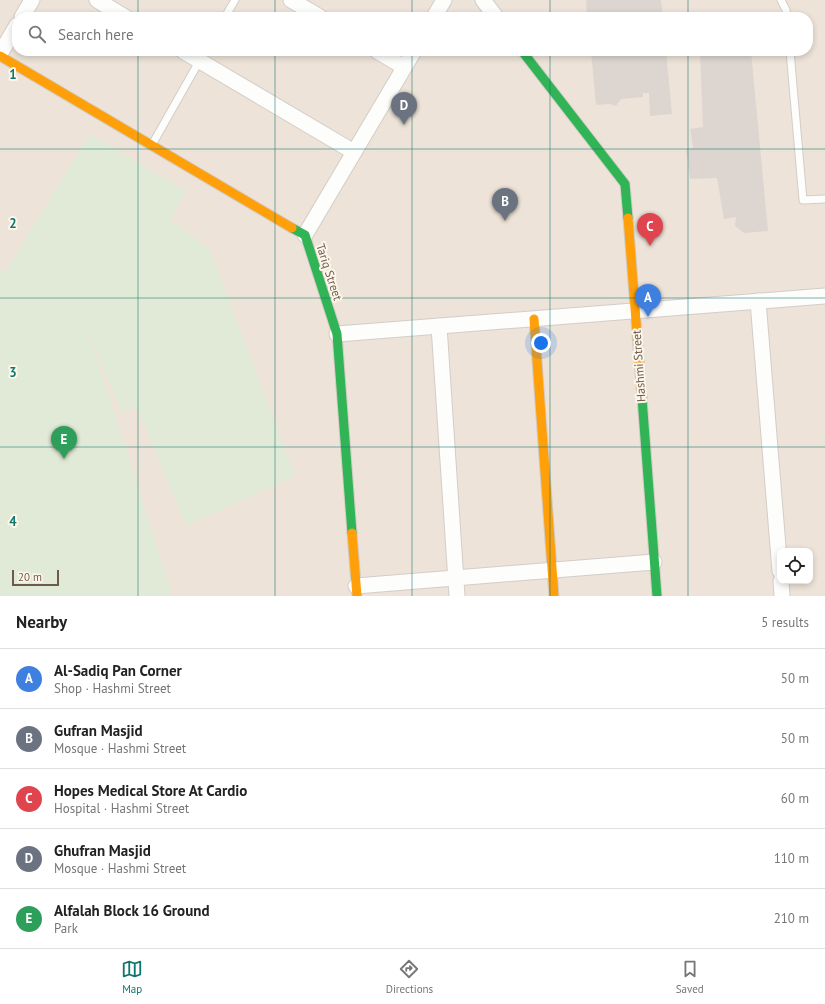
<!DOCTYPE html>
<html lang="en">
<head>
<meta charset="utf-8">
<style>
	body { margin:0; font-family:"PT Sans",sans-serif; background:#f2f2f2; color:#222 }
	.controls { position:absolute; right:12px; bottom:12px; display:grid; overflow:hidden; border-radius:8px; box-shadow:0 2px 6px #0003 }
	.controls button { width:36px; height:36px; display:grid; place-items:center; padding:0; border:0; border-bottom:1px solid #e0e0e0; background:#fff; color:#222; font:20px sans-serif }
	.scale { position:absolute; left:12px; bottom:10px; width:47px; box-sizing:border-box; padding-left:4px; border:2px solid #6f594d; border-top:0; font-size:11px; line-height:14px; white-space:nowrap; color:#6f594d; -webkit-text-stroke:3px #fdf6ea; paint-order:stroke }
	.you { position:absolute; left:541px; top:343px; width:14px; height:14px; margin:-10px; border:3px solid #fff; border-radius:50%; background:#1a73e8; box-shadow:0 0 0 6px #1a73e833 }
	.badge { display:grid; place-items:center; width:26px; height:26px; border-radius:50%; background:#0f766e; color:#fff; font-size:13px; font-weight:700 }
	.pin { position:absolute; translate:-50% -33px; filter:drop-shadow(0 1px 2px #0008) }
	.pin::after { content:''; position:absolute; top:21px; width:14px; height:12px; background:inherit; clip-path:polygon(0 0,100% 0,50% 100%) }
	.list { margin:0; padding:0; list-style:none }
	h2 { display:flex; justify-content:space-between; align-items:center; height:52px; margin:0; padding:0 16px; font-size:17px }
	h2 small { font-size:13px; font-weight:400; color:#767676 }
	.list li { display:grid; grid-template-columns:26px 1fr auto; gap:12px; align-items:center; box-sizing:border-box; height:60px; padding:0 16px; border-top:1px solid #e0e0e0 }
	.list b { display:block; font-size:15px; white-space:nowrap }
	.list p { margin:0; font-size:13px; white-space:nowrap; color:#767676 }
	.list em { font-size:13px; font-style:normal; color:#767676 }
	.icon { flex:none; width:22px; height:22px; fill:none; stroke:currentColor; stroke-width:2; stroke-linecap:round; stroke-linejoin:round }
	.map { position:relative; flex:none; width:825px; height:596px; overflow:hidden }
	.search { position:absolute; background:#fff; box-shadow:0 2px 6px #0003; left:12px; right:12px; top:12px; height:44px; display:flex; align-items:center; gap:10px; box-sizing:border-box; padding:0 14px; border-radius:16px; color:#767676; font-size:15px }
	.sheet { height:352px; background:#fff }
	nav { display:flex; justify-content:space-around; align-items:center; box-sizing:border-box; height:56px; border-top:1px solid #e0e0e0; background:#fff; font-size:11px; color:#767676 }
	nav a { display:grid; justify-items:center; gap:2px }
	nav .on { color:#0f766e }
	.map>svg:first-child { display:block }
	.residential { fill:#ede3d8; fill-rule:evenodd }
	.green { fill:#e1ead6 }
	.building { fill:#ddd6d0 }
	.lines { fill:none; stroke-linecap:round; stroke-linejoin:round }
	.lane-casing { stroke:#d3cdc8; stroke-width:9 }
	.street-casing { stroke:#d3cdc8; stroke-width:17 }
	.fast-casing { stroke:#d2ccc5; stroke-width:11 }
	.slow-casing { stroke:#d2ccc5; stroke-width:11 }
	.lane { stroke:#fdfdfc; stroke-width:7 }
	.street { stroke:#fdfdfc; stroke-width:15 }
	.fast { stroke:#30b455; stroke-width:9 }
	.slow { stroke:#ff9f0a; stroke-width:9 }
	.grid { fill:none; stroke:#0f766e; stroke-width:1; stroke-opacity:0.55 }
	.labels { text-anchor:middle; stroke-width:4; stroke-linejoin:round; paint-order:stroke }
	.street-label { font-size:12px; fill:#6f594d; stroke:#fdf6ea }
	.grid-label { font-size:13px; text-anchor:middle; font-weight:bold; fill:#0f766e; stroke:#fdf6ea; stroke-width:4; stroke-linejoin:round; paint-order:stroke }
</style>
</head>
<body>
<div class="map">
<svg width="825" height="596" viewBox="0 0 825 596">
	<rect width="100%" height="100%" fill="#f4f0ea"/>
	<path class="residential" d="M0 0H825V596H0ZM17 17H808V51H17ZM780 551H810V581H780Z"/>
	<path class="green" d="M90 134 186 191 171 220 210 250 295 476 186 526 137 407 122 413 87 328 173 596H0V270L5 272Z"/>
	<g class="building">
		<path d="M586 0H661L663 17H587Z"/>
		<path d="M591 51H666L672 114 650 116 649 93H643V97L621 99 616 106 610 104 596 105Z"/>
		<path d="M700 51H751L768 231 744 233 735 226 736 217 724 219 717 178 690 179 686 149 693 148 690 129 703 127Z"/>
	</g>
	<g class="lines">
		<defs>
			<g id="lane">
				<path d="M781 0 786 10 787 17"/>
				<path d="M225 17 235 0"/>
				<path d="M790 51 803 200 825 199"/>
				<path d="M153 143 205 51"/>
			</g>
			<g id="street">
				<path d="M97 0 125 17"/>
				<path d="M291 0 320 17"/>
				<path d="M483 0 496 17"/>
				<path d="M22 17 32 0"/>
				<path d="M434 17 444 0"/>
				<path d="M183 51 354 152"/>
				<path d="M377 51 404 67"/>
				<path d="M0 54 17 25"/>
				<path d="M305 235 414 51"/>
				<path d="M758 301 780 571"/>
				<path d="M439 326 457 596"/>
				<path d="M337 334 825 296"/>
				<path d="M781 581 782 596"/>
				<path d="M356 586 654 562"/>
			</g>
			<g id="fast">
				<path d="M522 51 625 184 628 218"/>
				<path d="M292 228 305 235 337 334 352 533"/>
				<path d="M642 398 657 596"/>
			</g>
			<g id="slow">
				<path d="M0 56 292 228"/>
				<path d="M628 218 642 398"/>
				<path d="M534 319 554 596"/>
				<path d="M352 533 357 596"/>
			</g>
		</defs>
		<use href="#lane" class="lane-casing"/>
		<use href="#street" class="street-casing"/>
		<use href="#fast" class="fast-casing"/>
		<use href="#slow" class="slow-casing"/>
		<use href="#lane" class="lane"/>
		<use href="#street" class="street"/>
		<use href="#fast" class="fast"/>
		<use href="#slow" class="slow"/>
	</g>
	<path class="grid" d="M138 0V17M275 0V17M412 0V17M550 0V17M688 0V17M138 51V596M275 51V596M412 51V596M550 51V596M688 51V596M0 149H825M0 298H825M0 447H825"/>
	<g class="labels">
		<g class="street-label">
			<text transform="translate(329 272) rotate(72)" y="4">Tariq Street</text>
			<text transform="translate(639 366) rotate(-94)" y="4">Hashmi Street</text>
		</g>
	</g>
	<g class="grid-label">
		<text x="13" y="79">1</text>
		<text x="13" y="228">2</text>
		<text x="13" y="377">3</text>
		<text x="13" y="526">4</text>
	</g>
</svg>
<div class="controls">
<button><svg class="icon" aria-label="locate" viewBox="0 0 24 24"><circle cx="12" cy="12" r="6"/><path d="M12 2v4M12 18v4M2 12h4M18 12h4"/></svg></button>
</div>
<div class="scale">20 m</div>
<div class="you"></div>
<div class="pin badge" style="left:648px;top:317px;background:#3f7fe0">A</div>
<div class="pin badge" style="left:505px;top:221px;background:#6b7280">B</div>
<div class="pin badge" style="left:650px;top:246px;background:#e0444e">C</div>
<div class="pin badge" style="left:404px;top:125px;background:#6b7280">D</div>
<div class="pin badge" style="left:64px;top:459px;background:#2e9e5b">E</div>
<div class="search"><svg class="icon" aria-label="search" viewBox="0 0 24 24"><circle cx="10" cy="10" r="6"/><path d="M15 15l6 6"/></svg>Search here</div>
</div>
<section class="sheet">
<h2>Nearby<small>5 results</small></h2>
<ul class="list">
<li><span class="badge" style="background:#3f7fe0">A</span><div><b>Al-Sadiq Pan Corner</b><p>Shop · Hashmi Street</p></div><em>50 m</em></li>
<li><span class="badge" style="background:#6b7280">B</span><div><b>Gufran Masjid</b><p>Mosque · Hashmi Street</p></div><em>50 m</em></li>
<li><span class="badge" style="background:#e0444e">C</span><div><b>Hopes Medical Store At Cardio</b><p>Hospital · Hashmi Street</p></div><em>60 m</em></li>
<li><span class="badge" style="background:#6b7280">D</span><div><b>Ghufran Masjid</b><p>Mosque · Hashmi Street</p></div><em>110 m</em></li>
<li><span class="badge" style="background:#2e9e5b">E</span><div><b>Alfalah Block 16 Ground</b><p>Park</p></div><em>210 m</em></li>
</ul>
</section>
<nav>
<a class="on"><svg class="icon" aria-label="map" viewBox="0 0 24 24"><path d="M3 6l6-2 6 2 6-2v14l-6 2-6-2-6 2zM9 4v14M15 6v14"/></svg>Map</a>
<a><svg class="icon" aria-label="directions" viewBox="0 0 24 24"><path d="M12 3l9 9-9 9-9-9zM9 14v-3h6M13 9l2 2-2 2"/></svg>Directions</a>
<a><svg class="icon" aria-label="saved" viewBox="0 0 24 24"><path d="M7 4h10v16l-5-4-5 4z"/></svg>Saved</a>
</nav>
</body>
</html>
